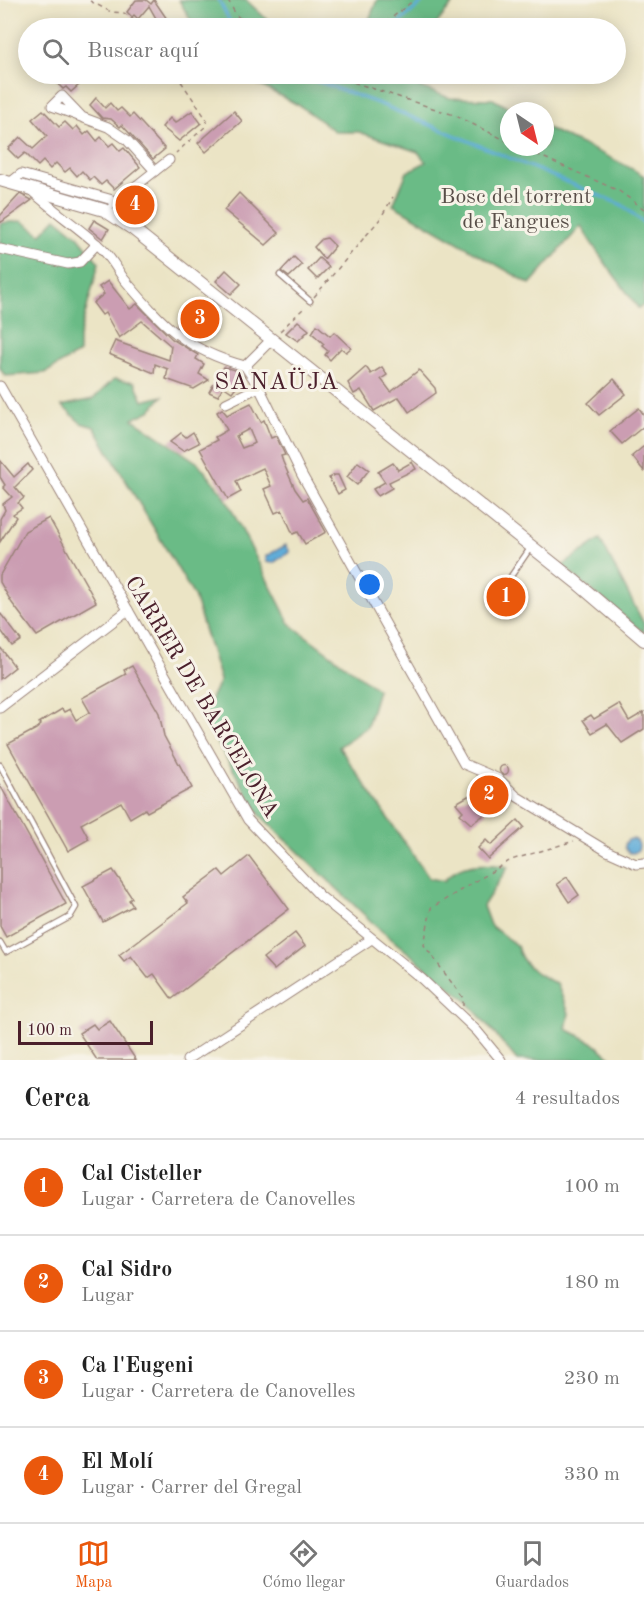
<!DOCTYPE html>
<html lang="es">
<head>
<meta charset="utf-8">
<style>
	body { margin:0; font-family:"Old Standard TT",serif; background:#f2f2f2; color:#222 }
	.compass { position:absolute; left:500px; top:102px; width:54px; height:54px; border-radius:50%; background:#fff; box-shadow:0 3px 15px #0003; rotate:145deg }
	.scale { position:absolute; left:18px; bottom:15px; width:135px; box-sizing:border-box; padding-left:6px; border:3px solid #4a1f2b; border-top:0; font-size:16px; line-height:21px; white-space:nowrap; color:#4a1f2b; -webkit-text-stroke:4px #f7f3e8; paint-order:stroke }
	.you { position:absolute; left:370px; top:585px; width:21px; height:21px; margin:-15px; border:4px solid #fff; border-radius:50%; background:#1a73e8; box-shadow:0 0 0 9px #1a73e833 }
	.badge { display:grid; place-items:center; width:39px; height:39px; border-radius:50%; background:#ea580c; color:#fff; font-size:20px; font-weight:700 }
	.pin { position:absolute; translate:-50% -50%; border:3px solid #fff; box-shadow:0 2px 6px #0006 }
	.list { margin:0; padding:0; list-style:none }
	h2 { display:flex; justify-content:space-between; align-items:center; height:78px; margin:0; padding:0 24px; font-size:26px }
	h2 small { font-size:20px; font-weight:400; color:#767676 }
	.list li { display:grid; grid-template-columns:39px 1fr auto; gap:18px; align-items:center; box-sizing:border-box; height:96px; padding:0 24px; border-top:2px solid #e0e0e0 }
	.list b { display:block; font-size:22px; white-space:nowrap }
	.list p { margin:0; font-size:20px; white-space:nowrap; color:#767676 }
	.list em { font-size:20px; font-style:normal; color:#767676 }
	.icon { flex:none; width:33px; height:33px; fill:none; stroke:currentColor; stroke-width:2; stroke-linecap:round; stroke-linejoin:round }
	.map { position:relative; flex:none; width:644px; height:1060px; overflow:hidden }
	.search { position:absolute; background:#fff; box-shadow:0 3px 15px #0003; left:18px; right:18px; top:18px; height:66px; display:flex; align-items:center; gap:15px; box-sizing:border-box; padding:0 21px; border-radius:33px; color:#767676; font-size:22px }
	.sheet { height:462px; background:#fff }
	nav { display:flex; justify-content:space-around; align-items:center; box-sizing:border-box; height:84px; border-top:2px solid #e0e0e0; background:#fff; font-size:16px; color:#767676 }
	nav a { display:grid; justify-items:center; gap:3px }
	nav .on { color:#ea580c }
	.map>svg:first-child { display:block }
	.forest { fill:#6abb86; stroke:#5a6d58; stroke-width:1.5 }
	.water { fill:#5eacd8; stroke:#546682; stroke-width:1.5 }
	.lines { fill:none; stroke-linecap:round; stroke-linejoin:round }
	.stream { stroke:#5eacd8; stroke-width:3 }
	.building { fill:#cb9db2; fill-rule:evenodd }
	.service-casing { stroke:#9a8278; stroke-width:7 }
	.minor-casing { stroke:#9a8278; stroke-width:11 }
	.tertiary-casing { stroke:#9a8278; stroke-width:14 }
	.path { stroke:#9a8278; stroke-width:1.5; stroke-dasharray:4.5 4.5; stroke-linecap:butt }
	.service { stroke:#fff; stroke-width:4.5 }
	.minor { stroke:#fff; stroke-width:9 }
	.tertiary { stroke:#fff; stroke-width:12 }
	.labels { text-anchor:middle; stroke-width:6; stroke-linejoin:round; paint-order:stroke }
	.park-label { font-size:22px; fill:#584e48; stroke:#f7f3e8 }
	.street-label { font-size:22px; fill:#4a1f2b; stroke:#f7f3e8 }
	.neighbourhood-label { font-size:24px; letter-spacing:1.5px; fill:#4a1f2b; stroke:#f7f3e8 }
</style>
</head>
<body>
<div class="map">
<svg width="644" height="1060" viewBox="0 0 644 1060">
	<rect width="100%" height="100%" fill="#f7f3e8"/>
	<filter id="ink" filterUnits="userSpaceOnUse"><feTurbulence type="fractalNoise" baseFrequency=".0167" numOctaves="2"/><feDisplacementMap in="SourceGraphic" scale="12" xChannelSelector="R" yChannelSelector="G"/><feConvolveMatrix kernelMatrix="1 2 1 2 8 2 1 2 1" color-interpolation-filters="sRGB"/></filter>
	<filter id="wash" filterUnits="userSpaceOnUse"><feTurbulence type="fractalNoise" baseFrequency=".008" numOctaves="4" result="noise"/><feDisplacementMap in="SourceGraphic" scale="24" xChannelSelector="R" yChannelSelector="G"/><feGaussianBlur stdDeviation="1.35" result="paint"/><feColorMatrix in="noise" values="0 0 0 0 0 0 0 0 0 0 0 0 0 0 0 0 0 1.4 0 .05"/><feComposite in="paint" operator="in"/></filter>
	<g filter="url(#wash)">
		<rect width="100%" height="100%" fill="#ebe4c5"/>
		<g class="forest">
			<path d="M179 0H246L276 28H195Z"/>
			<path d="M377 0H456L433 28H360L369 20Z"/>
			<path d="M238 74H384L450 98 493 99 515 111H509V147H545V127C578 144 612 156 644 176V305L638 308C619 280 597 255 581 226L530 284 393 205 407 172 426 162 418 152 359 132H336L300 106Z"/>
			<path d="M56 218 78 236 99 263 79 337V353L45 373 5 376 0 368V223L22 221 41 234Z"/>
			<path d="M114 379 135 382 143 401 163 396 150 411 133 419 198 463 224 495 290 624 378 690 367 727 339 747 429 878 444 881C459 862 487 863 508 867L483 906 490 925 517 946C521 966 539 975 557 984L569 1013 566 1029 592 1042 614 1060H517L466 1000 378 928 260 815 202 717 220 680 194 596 94 427 81 423 62 406 93 399Z"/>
			<path d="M600 539 644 624V633L562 566Z"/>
		</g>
		<g class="water">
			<path d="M286 545 290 552 273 563 266 562V556Z"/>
			<circle cx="632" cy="846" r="7"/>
		</g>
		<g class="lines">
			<g class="stream">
				<path d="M219 0 231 24 237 28"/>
				<path d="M393 28 425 0"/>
				<path d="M297 74 380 104 622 205 644 223"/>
				<path d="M317 82 331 74"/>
			</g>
		</g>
		<g id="blocks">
			<g class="building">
				<path d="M136 0H146L151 4 154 0 169 22 161 27 149 6 138 19 134 15 132 17 127 12Z"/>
				<path d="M69 74 79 85 71 92 66 87 63 89 58 84Z"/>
				<path d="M96 98 105 108 110 103 117 111 121 108 130 117 133 114 165 149 153 159 122 125 120 127 111 119 102 118 90 105Z"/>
				<path d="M43 110 59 127 65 122 73 130 77 126 84 135 89 131 97 141 101 137 109 146 113 143 120 151 124 148 140 167 114 189 106 181 101 185 93 177 90 180 82 171 77 176 70 168 65 172 56 163 50 169 43 161 38 166 25 153 18 159 8 149 20 137 33 149 47 136 32 119Z"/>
				<path d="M192 111 201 123 179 141 162 127 170 118 175 123Z"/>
				<path d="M234 111 242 121 206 152 198 143Z"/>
				<path d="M143 189 155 203 134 220 118 209Z"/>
				<path d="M239 193 279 233 266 245 224 210Z"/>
				<path d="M20 194 32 200 0 223V216Z"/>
				<path d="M94 220 109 229 103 239 89 228Z"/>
				<path d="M327 238 335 246 324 259 314 247 322 239Z"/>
				<path d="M294 257 302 265 289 277 281 271Z"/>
				<path d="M319 258 329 267 317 279 308 270Z"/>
				<path d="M226 270 241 284 231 294 216 281Z"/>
				<path d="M108 281 130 309 137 304 172 339 198 355 196 359 204 364 199 374 209 380 194 389 166 379 168 369 155 364 154 373 109 354 115 341 169 360 171 346 142 321 119 338 105 313 102 315 93 303 104 294 99 287Z"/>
				<path d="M201 303 205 307 209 303 215 310 191 336 178 326Z"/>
				<path d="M298 321 309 330 298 341 286 333Z"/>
				<path d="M317 325 330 336 334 332 351 348 346 352 341 348 330 360 325 355 328 351 322 346 324 344 312 333Z"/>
				<path d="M224 367 238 371 244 376 232 392 223 386 218 396 209 392Z"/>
				<path d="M366 367 371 374 382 367 387 375 381 379 391 392 419 370 435 388 436 393 409 412 399 397 374 411 361 390 354 394 348 383Z"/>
				<path d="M614 379 626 394 599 415 588 403Z"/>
				<path d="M251 403 261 422 264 420 271 438 276 436 285 455 281 456 283 462 295 489 303 500 307 498 326 532 305 544 298 532 293 534 282 510 275 513 264 489 271 486 263 468 236 481 241 492 228 499 200 449 217 440 215 437 227 430 217 412 222 409 227 415ZM249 429 255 443 242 448 236 436Z"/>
				<path d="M639 408 644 415V426L622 444 610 431Z"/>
				<path d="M193 432 199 443 183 451 170 442 181 433 186 437Z"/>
				<path d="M644 446V471L632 456Z"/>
				<path d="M0 460 14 477 28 464 32 470 15 487 24 498 18 503 22 508 13 514 16 517 0 542V519L5 510 3 504 12 497 3 487 5 485 0 477Z"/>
				<path d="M358 462 369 470 357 485 347 477Z"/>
				<path d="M412 462 416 469 389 482 392 488 378 496 373 489 385 482 378 472 393 463 398 470Z"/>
				<path d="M335 475H338L345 490 338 494 329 478Z"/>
				<path d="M49 518 96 602 37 636 12 603 0 582V575L25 531Z"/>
				<path d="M511 585 519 596 502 609 492 598Z"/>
				<path d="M0 613 21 640 12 646 0 629Z"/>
				<path d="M0 647 15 667 0 679Z"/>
				<path d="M132 666 159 713 164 736 192 788 147 812 145 809 130 818 121 802 81 824 89 839 68 851 8 744 36 729 41 725 39 723 62 709 64 712 70 709 76 720 90 712 82 698 126 674 124 670Z"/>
				<path d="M619 704 629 721 644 712V729L622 743 607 724 592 733 583 720 591 715 594 719Z"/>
				<circle cx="504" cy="770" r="4.5"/>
				<path d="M491 783 498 788 507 801 484 810 487 813 471 824 460 814 463 811 456 803Z"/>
				<path d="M0 785 66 904 6 937 0 926Z"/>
				<path d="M518 820 524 827 488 859 478 848 486 840 491 845Z"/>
				<path d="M249 856 289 909 172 999 154 974 148 978 131 956 124 961 119 955 188 903 183 897 219 870 224 876Z"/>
				<path d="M113 870 132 898 129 900 133 906 103 922 83 886Z"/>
				<path d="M567 877 579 895 569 902 557 884Z"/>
				<path d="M295 933 305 946 274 970 263 958Z"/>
				<path d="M110 1021 136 1060H97L79 1033 93 1024 97 1029Z"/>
			</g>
		</g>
	</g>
	<g filter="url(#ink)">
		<use href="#blocks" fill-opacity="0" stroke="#9a8278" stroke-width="1.5"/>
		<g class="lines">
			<defs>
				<g id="service">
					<path d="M280 275 310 301"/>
					<path d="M509 579 531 547"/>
					<path d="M0 765 76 907 70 917 6 952 0 942"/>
				</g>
				<g id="minor">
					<path d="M83 118 62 96 52 106 108 127 127 140 155 171"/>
					<path d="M11 182 21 174 116 201"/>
					<path d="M31 190C52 210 77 226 99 246 109 254 116 268 124 279 163 325 185 350 245 366"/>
					<path d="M113 204 169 160"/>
					<path d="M0 249 68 264 80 262 97 244"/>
					<path d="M271 340 245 366 259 387 302 475 464 764 499 779 516 796 607 851 636 864 644 863"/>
					<path d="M0 386 248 820 320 896 422 979 477 1031 501 1060"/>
					<path d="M226 403 259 387"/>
					<path d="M0 708 128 610"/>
					<path d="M187 1060 370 940"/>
				</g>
				<path id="tertiary" d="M0 180 104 210 133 229 576 582 644 640"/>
			</defs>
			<use href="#service" class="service-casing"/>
			<use href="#minor" class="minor-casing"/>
			<use href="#tertiary" class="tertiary-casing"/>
			<g class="path">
				<path d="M228 0 236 15 252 28"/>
				<path d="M90 1 111 12 124 13 145 28"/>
				<path d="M379 28 414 0"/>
				<path d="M176 74 207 120 206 126 176 153"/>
				<path d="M328 74 454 115 509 142"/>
				<path d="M520 147 619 191 644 209"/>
				<path d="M314 297 380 219 393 197"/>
				<path d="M280 331 305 307"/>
				<path d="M463 1006V998L424 945 431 908 511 860 574 841"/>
			</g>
			<use href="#service" class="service"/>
			<use href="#minor" class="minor"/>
			<use href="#tertiary" class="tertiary"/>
		</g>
	</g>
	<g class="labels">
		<g class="park-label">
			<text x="516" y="203">Bosc del torrent<tspan x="516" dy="25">de Fangues</tspan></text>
		</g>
		<g class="street-label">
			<text transform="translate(203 696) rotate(59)" y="8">CARRER DE BARCELONA</text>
		</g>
		<g class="neighbourhood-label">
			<text x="277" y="389">SANAÜJA</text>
		</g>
	</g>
</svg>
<svg class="compass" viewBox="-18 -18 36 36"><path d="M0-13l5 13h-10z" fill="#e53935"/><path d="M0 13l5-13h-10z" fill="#767676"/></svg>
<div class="scale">100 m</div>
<div class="you"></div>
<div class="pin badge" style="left:506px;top:597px">1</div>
<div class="pin badge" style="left:489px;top:795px">2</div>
<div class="pin badge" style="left:200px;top:319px">3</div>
<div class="pin badge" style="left:135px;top:205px">4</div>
<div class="search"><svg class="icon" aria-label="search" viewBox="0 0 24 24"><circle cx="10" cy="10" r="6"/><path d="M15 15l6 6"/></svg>Buscar aquí</div>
</div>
<section class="sheet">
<h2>Cerca<small>4 resultados</small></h2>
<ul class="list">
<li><span class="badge">1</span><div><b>Cal Cisteller</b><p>Lugar · Carretera de Canovelles</p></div><em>100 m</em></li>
<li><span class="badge">2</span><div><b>Cal Sidro</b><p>Lugar</p></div><em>180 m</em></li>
<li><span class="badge">3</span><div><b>Ca l'Eugeni</b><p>Lugar · Carretera de Canovelles</p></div><em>230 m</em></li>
<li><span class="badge">4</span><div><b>El Molí</b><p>Lugar · Carrer del Gregal</p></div><em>330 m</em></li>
</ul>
</section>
<nav>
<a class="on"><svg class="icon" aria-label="map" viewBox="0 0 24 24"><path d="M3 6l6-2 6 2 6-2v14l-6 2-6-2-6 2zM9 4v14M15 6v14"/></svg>Mapa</a>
<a><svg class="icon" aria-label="directions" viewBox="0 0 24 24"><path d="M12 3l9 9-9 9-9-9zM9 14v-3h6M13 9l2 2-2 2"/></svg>Cómo llegar</a>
<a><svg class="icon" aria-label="saved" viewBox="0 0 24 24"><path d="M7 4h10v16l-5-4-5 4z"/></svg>Guardados</a>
</nav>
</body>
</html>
